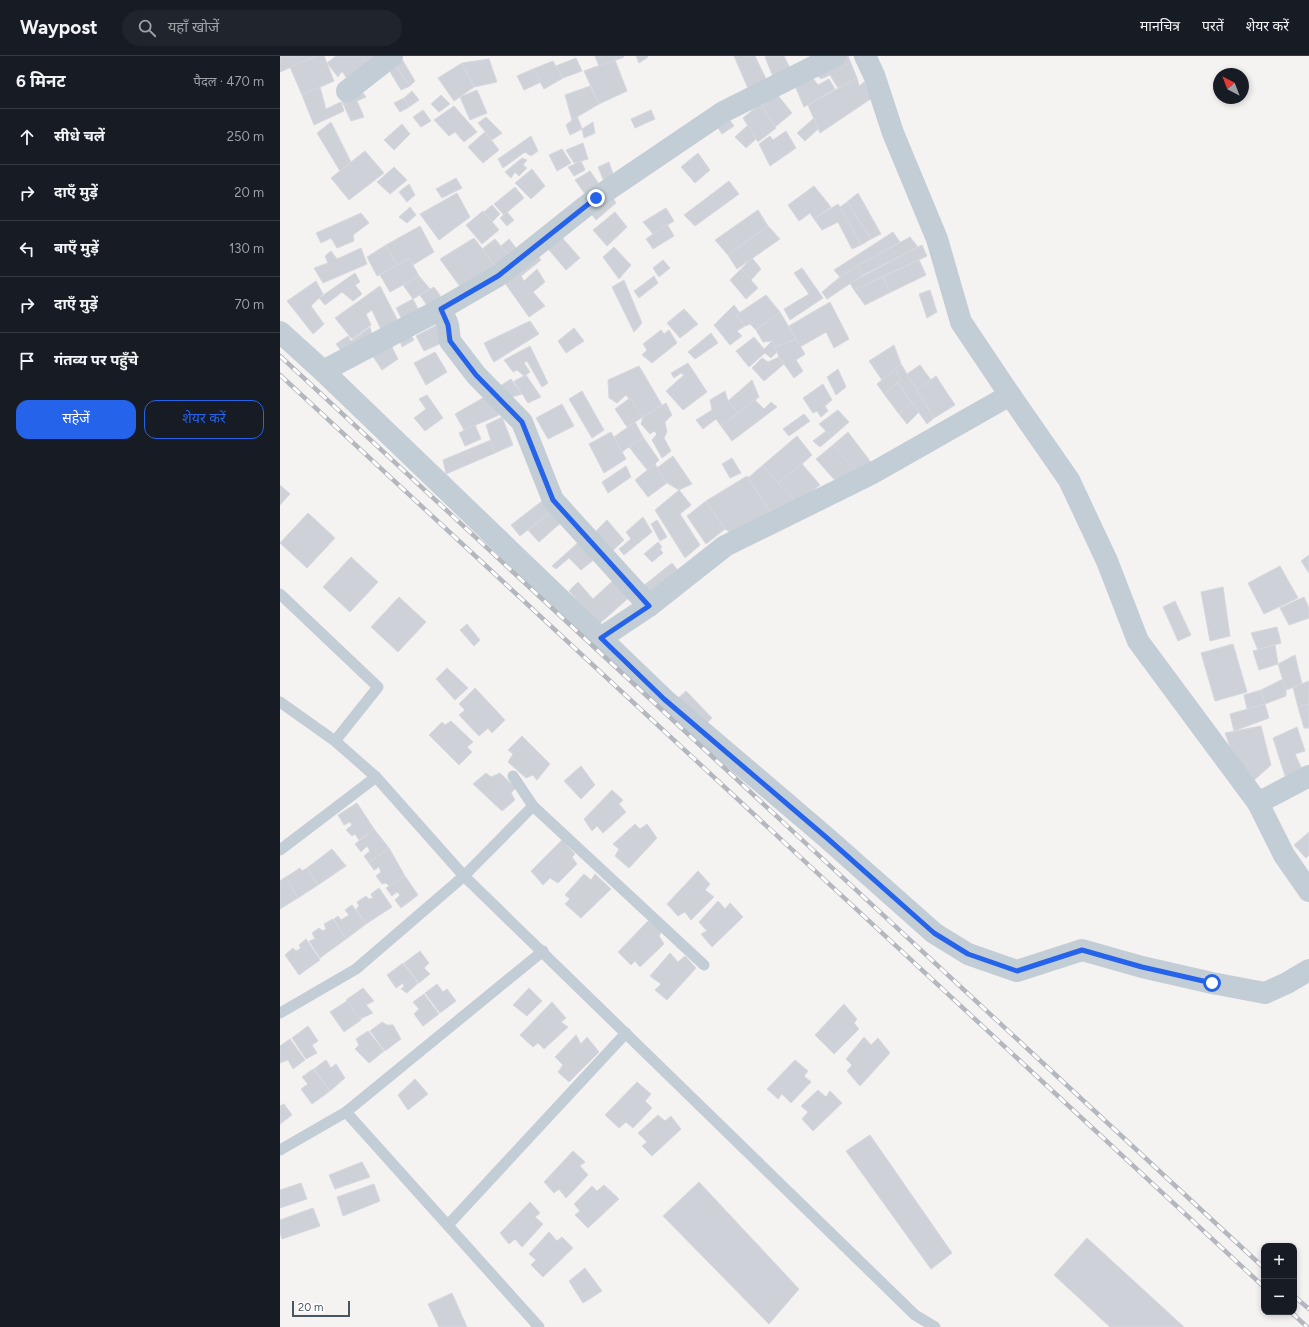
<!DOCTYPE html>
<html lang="hi">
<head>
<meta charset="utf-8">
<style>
	body { margin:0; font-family:Figtree,"Noto Sans Devanagari",sans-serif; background:#20242c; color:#f1f3f6 }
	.controls { position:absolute; right:12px; bottom:12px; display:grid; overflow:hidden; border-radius:8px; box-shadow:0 2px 6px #0003 }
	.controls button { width:36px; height:36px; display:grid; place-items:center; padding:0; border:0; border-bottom:1px solid #363941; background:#171b24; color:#f1f3f6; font:20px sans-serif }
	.compass { position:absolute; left:933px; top:12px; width:36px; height:36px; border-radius:50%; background:#171b24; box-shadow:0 2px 6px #0003; rotate:318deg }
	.scale { position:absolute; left:12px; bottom:10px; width:58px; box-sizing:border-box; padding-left:4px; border:2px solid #485662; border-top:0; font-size:11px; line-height:14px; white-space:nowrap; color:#485662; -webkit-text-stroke:3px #fff; paint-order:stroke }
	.stop { position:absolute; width:12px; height:12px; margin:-9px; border:3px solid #2563eb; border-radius:50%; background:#fff }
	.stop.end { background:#2563eb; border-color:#fff; box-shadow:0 1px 4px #0008 }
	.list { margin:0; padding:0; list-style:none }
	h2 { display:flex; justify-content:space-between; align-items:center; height:52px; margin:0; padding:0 16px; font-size:17px }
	h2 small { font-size:13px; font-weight:400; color:#9ea1a6 }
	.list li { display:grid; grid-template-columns:26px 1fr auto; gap:12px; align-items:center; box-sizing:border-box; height:56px; padding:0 16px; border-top:1px solid #363941 }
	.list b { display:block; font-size:15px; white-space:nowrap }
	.list em { font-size:13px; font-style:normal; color:#9ea1a6 }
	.actions { display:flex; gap:8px; padding:12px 16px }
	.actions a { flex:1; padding:9px 0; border:1px solid #2563eb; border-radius:12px; text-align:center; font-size:14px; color:#2563eb }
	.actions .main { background:#2563eb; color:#fff }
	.icon { flex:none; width:22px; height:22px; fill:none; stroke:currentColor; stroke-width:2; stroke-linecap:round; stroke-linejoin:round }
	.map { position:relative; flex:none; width:1029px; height:1271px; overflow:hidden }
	header { display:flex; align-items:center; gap:24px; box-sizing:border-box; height:56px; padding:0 20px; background:#171b24; border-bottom:1px solid #363941 }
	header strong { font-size:19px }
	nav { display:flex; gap:22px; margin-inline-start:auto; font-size:14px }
	.search { width:280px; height:36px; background:#20242c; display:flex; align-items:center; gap:10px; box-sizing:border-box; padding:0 14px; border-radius:22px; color:#9ea1a6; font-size:15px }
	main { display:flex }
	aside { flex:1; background:#171b24 }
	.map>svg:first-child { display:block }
	.building { fill:#ced1d8; stroke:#d6d8de }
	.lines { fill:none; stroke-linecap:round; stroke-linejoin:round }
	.lane { stroke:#c3cdd5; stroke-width:11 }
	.street { stroke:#c3cdd5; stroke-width:22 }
	.rail-casing { stroke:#b4b7bd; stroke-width:4.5 }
	.rail { stroke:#fff; stroke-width:3; stroke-dasharray:9; stroke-linecap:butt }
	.route { stroke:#2563eb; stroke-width:5 }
</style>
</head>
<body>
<header>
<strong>Waypost</strong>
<div class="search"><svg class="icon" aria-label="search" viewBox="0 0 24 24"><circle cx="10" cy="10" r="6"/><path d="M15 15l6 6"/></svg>यहाँ खोजें</div>
<nav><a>मानचित्र</a><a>परतें</a><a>शेयर करें</a></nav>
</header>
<main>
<aside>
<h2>6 मिनट<small>पैदल · 470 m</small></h2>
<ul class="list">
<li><svg class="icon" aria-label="ahead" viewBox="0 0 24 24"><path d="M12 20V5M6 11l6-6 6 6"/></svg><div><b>सीधे चलें</b></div><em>250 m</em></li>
<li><svg class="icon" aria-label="right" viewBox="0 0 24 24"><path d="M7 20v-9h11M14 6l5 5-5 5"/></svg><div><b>दाएँ मुड़ें</b></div><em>20 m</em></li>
<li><svg class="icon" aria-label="left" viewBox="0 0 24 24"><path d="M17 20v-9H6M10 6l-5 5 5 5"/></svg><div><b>बाएँ मुड़ें</b></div><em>130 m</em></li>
<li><svg class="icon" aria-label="right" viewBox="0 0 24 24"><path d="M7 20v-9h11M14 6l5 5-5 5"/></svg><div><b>दाएँ मुड़ें</b></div><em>70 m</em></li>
<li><svg class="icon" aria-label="arrive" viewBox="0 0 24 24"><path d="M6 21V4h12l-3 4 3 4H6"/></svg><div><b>गंतव्य पर पहुँचे</b></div></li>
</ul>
<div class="actions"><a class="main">सहेजें</a><a>शेयर करें</a></div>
</aside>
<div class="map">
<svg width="1029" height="1271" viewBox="0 0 1029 1271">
	<rect width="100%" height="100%" fill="#f5f2f2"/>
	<g class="building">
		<path d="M0 0H37L0 16Z"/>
		<path d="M37 0H44L54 25 22 39 10 11Z"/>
		<path d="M56 0H81L88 8 69 26 62 15 58 21 47 7Z"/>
		<path d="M81 0H100L88 8Z"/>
		<path d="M120 0 135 25 130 30 112 4Z"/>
		<path d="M315 0H343L344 1 319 10Z"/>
		<path d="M356 0H367L368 1 359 7Z"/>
		<path d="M454 0H475L488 27 470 37Z"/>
		<path d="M487 0H504L510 12 494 23 485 1Z"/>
		<path d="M562 0H568L577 22 558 32 550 19 541 23 533 15Z"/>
		<path d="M296 2 302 15 283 22 276 10Z"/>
		<path d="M209 3 217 26 194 31 182 7Z"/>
		<path d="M112 4 130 30 121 34 106 9Z"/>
		<path d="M335 4 347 35 319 48 304 15Z"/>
		<path d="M273 5 283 22 264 33 253 13Z"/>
		<path d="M182 7 194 31 174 45 158 22Z"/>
		<path d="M253 13 261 26 244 34 237 20Z"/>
		<path d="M529 17 538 29 549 23 555 33 524 51 513 25Z"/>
		<path d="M577 22 579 30 584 26 592 42 540 77 528 49Z"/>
		<path d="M310 30 319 48 292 64 285 39Z"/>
		<path d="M40 31 46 53 61 46 64 55 34 69 22 39Z"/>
		<path d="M79 32 86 41 77 45 84 61 71 65 61 43Z"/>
		<path d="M197 34 207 57 190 64 180 41Z"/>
		<path d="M132 35 139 44 129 51 124 42Z"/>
		<path d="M496 37 512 57 495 71 481 50Z"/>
		<path d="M161 39 170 48 159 56 151 48Z"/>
		<path d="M124 42 129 51 120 56 114 47Z"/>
		<path d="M480 48 496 72 478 86 463 62Z"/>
		<path d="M174 50 197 76 184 86 175 76 169 80 154 64Z"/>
		<path d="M143 54 151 65 141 71 133 61Z"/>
		<path d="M371 54 375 63 355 72 351 63Z"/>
		<path d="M446 59 454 70 442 78 434 66Z"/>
		<path d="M297 60 302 73 290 79 286 69Z"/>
		<path d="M206 61 222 77 212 84 198 67Z"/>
		<path d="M534 62 538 73 525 85 517 77Z"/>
		<path d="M51 66 71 106 60 115 37 77Z"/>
		<path d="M313 66 315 77 304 82 302 73Z"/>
		<path d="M122 68 130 78 114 94 104 84Z"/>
		<path d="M468 69 476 83 466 92 455 81Z"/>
		<path d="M506 75 516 92 490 110 479 88 490 80 493 84Z"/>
		<path d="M205 76 219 94 203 107 188 91Z"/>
		<path d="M251 80 258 95 251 100 245 96 223 112 218 103Z"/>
		<path d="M303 87 308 103 294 107 286 94Z"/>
		<path d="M282 93 291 107 277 115 269 99Z"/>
		<path d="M85 95 104 117 69 144 51 122Z"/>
		<path d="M418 97 430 114 415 127 401 111Z"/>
		<path d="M242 102 247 104 243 109 247 112 239 120 235 116 231 122 225 116Z"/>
		<path d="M301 105 305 114 294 120 288 111Z"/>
		<path d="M329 106 335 124 326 130 318 111Z"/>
		<path d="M114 111 127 124 110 138 97 126Z"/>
		<path d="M252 113 265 130 251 143 235 127Z"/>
		<path d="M310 115 321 131 308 142 295 124Z"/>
		<path d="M176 122 182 132 162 142 156 133Z"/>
		<path d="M449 125 459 138 415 170 404 159Z"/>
		<path d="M129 128 135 139 127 146 119 136Z"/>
		<path d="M534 130 551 151 534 163 530 157 519 165 508 149Z"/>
		<path d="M235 131 244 142 224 159 214 148Z"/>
		<path d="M329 136 336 147 316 164 307 152Z"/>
		<path d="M177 137 190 161 159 184 140 158Z"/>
		<path d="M578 137 601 178 591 183 567 146Z"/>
		<path d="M567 146 591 183 581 189 560 151Z"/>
		<path d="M558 148 560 151 581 189 572 193 558 166 542 174 534 163Z"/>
		<path d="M212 149 220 158 212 166 204 156Z"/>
		<path d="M130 151 136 159 127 167 119 161Z"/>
		<path d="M386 152 394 165 373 178 363 166Z"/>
		<path d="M478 154 488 170 448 199 435 184Z"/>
		<path d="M203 155 219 174 202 188 186 169Z"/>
		<path d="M227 156 234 164 227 170 220 162Z"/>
		<path d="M335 156 347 171 327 190 313 174Z"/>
		<path d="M81 157 89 167 73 179 74 185 57 192 51 182 41 187 36 177Z"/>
		<path d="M387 168 394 180 373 193 366 183Z"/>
		<path d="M140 170 154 196 133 209 129 202 117 209 106 189Z"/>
		<path d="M488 170 500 183 457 213 448 199Z"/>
		<path d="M613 176 620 186 560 221 554 214Z"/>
		<path d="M278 177 300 202 286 214 264 188Z"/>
		<path d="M630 181 638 191 583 219 577 210Z"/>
		<path d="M194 182 218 213 184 236 160 203Z"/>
		<path d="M215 183 231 202 218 213 202 193Z"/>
		<path d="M229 183 239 196 231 202 221 190Z"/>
		<path d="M106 189 117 209 97 220 87 201Z"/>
		<path d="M642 189 647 200 574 234 570 227Z"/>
		<path d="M334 191 351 209 339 223 323 201Z"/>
		<path d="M81 192 87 208 43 227 34 212 48 207 45 200 51 195 57 203Z"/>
		<path d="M255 197 261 204 241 220 244 225 257 213 265 226 253 236 265 250 249 261 222 223Z"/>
		<path d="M129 202 139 220 110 236 100 219Z"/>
		<path d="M472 202 481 213 471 224 461 213Z"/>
		<path d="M383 204 390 212 379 221 373 212Z"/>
		<path d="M639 204 646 219 611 236 603 221Z"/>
		<path d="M577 210 583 219 547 243 542 236 560 221Z"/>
		<path d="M522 212 543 242 510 264 504 253 529 238 514 217Z"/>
		<path d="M461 213 478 232 466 243 450 224Z"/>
		<path d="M75 217 80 226 75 229 82 238 73 245 62 236 45 249 39 242Z"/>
		<path d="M139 220 150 233 133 243 123 229Z"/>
		<path d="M374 220 378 227 359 242 354 235Z"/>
		<path d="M603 221 611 236 585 249 574 234Z"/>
		<path d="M344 224 362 267 354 276 332 231Z"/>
		<path d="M36 225 43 238 31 250 44 268 33 278 7 245Z"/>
		<path d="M100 230 120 269 103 278 92 254 86 258 91 269 72 283 55 262Z"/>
		<path d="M154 231 162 242 148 251 140 239Z"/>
		<path d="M650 234 657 256 647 262 639 238Z"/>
		<path d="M486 239 500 256 476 274 470 268 465 270 456 259Z"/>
		<path d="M133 243 140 257 124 267 116 252Z"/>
		<path d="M550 246 569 283 554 292 546 276 520 291 509 270Z"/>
		<path d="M454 249 460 257 456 259 465 270 457 275 462 280 450 289 434 269Z"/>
		<path d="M404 253 418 268 400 282 387 267Z"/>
		<path d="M500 256 516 283 495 291 492 285 483 286 476 274Z"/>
		<path d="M250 265 259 278 214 306 212 303 204 287Z"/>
		<path d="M157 269 164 286 144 295 136 280Z"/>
		<path d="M90 271 94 286 66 301 56 288 68 280 71 285Z"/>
		<path d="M294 272 304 285 286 297 278 285Z"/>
		<path d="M381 274 384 278 389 274 397 287 372 307 362 299 367 294 363 288Z"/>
		<path d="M128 275 134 284 122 291 119 281Z"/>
		<path d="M431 277 438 287 415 303 408 296Z"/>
		<path d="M474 281 484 293 492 285 497 296 491 302 485 297 469 311 456 295Z"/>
		<path d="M516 283 525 298 516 304 523 315 514 322 499 301 495 291Z"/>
		<path d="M110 287 118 303 102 314 92 299Z"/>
		<path d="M614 289 621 308 602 324 589 305Z"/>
		<path d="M250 290 268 327 262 331 247 305 244 307 250 316 244 320 237 314 233 316 224 304Z"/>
		<path d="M155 296 167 316 146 329 134 307Z"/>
		<path d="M499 301 504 308 484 325 472 312 482 302 488 306Z"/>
		<path d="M408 307 427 336 403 354 386 335 404 319 401 317 394 322 391 317Z"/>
		<path d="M621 308 654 362 647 368 618 327 621 324 615 313Z"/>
		<path d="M640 309 651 324 637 334 627 318Z"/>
		<path d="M359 310 382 349 363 361 346 339 337 347 329 342 328 324Z"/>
		<path d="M558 313 566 331 556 339 547 321Z"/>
		<path d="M615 313 621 324 604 338 597 328Z"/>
		<path d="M246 319 261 341 248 347 234 325Z"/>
		<path d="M656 320 675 349 654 362 637 334Z"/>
		<path d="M231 323 242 338 228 342 220 330Z"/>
		<path d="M472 324 479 341 459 357 448 345Z"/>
		<path d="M618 327 631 346 619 358 604 338Z"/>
		<path d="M543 328 552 344 545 350 548 355 541 361 537 355 533 357 523 342Z"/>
		<path d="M302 335 324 374 312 382 289 343Z"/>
		<path d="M445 335 448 345 459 357 441 370 436 363 423 373 416 364 432 354 430 344Z"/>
		<path d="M147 339 163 362 145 375 134 362 146 353 139 343Z"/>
		<path d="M208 339 219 359 184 374 175 358Z"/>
		<path d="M350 342 363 361 347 371 335 353Z"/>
		<path d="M475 344 484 353 491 346 497 351 452 385 441 370Z"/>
		<path d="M631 346 639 356 627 368 619 358Z"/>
		<path d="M386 347 392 359 385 366 387 376 384 382 391 395 382 402 372 384 377 378 374 375 370 378 361 368 363 361Z"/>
		<path d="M282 348 294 370 268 383 256 362Z"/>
		<path d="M558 354 569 366 552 381 539 368Z"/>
		<path d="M524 358 530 365 509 380 503 373Z"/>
		<path d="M222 361 233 389 215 397 206 369Z"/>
		<path d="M355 366 363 381 342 396 334 381Z"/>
		<path d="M195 369 201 383 185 390 179 377Z"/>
		<path d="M546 375 552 381 540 391 533 385Z"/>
		<path d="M331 376 346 403 324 417 309 388Z"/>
		<path d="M568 376 593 409 580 419 553 389Z"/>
		<path d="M517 380 532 399 522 408 498 427 483 409Z"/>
		<path d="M363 381 379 404 368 415 349 391Z"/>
		<path d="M211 384 215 397 166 418 163 404Z"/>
		<path d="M553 389 577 415 560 430 536 403Z"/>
		<path d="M393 400 412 428 399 434 387 427 377 412Z"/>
		<path d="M452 402 461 417 450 422 442 408Z"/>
		<path d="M375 408 387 427 368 441 355 424Z"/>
		<path d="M522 408 540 429 517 446 498 427Z"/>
		<path d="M483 409 498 427 517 446 490 456 468 422Z"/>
		<path d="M346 410 351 421 328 437 322 426Z"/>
		<path d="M467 420 490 456 453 478 445 473 426 445Z"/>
		<path d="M0 429 10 438 0 449Z"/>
		<path d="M399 434 411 449 400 458 420 489 405 502 375 454Z"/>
		<path d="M266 442 276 452 240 480 231 469Z"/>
		<path d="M426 445 445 473 426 488 407 460Z"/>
		<path d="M276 452 285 463 259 486 248 474Z"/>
		<path d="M28 457 55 482 27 512 0 487Z"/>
		<path d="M363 461 372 476 344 499 339 493 351 483 346 476Z"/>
		<path d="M327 464 344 484 329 498 311 480Z"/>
		<path d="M377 464 387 481 380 485 371 468Z"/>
		<path d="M301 484 316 502 301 514 289 502 276 513 272 510Z"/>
		<path d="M378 486 382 491 380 493 383 497 372 506 364 498Z"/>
		<path d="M1029 499V517L1021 505Z"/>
		<path d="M71 501 98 526 70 556 43 531Z"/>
		<path d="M392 507 399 516 370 538 362 531Z"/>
		<path d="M1000 510 1018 542 984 558 968 527Z"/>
		<path d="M337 521 353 538 319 568 289 535 298 526 313 543Z"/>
		<path d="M943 531 950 580 930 585 921 536Z"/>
		<path d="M119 541 146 566 118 596 91 571Z"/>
		<path d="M1024 541 1029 552V562L1009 569 1000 552Z"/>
		<path d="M895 545 911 579 898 585 883 551Z"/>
		<path d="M187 568 200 584 194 590 180 574Z"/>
		<path d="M997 571 1001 587 978 594 971 577Z"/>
		<path d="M953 588 967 636 935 645 921 597Z"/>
		<path d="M995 589 998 608 979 614 973 595Z"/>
		<path d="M1015 599 1022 628 1006 634 998 608Z"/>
		<path d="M167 612 188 632 175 644 156 623Z"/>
		<path d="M1003 623 1006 634V640L985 648 981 634Z"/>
		<path d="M1029 625V648L1018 651 1013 631Z"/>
		<path d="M195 632 225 664 212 677 208 672 199 680 179 659 185 654 179 648Z"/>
		<path d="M981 634 985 648 967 653 964 639Z"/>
		<path d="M406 635 432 662 423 671 396 644Z"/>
		<path d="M985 648 989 662 954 675 950 658Z"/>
		<path d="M1029 648V672H1024L1018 651Z"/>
		<path d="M171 665 193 686 187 691 192 696 179 709 149 679 162 666 165 669Z"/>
		<path d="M981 670 991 709 972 726 962 723 945 677Z"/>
		<path d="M1017 671 1025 695 1015 698 1022 713 1005 720 993 682Z"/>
		<path d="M242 680 270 708 257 724 253 719 246 722 228 706 233 698 228 694Z"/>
		<path d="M301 710 315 729 301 743 284 725Z"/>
		<path d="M206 717 211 721 220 717 236 732 231 737 235 744 222 755 193 728Z"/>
		<path d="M332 734 343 744 339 748 346 756 323 777 317 770 312 775 304 763Z"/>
		<path d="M77 747 94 773 79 784 75 778 72 780 66 774 72 769 70 766 64 769 58 759Z"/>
		<path d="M355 768 360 773 367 768 377 782 349 812 335 800 339 793 333 788Z"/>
		<path d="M94 773 109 792 89 807 84 800 90 795 87 790 81 796 75 788Z"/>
		<path d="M1029 776V799L1026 802 1014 789Z"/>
		<path d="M282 784 295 798 292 801 297 808 278 827 270 822 263 829 251 815Z"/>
		<path d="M109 792 125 820 109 830 106 827 102 828 96 820 101 816 99 811 94 814 89 807Z"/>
		<path d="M52 793 66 810 38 829 27 812Z"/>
		<path d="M20 812 22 815 27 812 38 829 18 842 6 821Z"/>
		<path d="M418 815 430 828 425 834 434 841 411 864 405 856 398 860 387 848Z"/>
		<path d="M304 818 311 824 315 818 331 833 301 862 285 848 290 843 285 839Z"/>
		<path d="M125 820 138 839 121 852 115 844 120 839 117 836 112 840 106 832Z"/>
		<path d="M6 821 18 842 0 853V825Z"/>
		<path d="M99 832 112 851 86 868 76 853 79 850 77 846 86 840 89 843 93 842 91 838Z"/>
		<path d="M438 845 445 853 450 847 463 861 432 891 421 878 427 875 419 866Z"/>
		<path d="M72 849 86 868 66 883 54 863 58 860 61 864 69 859 65 854Z"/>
		<path d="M53 863 66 883 40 902 29 885 35 883 32 877 39 872 43 875 46 873 44 868Z"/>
		<path d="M368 865 382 875 379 880 384 888 360 911 355 905 351 909 338 896Z"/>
		<path d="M26 883 40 904 19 919 5 899 13 892 16 895 21 892 19 889Z"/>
		<path d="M140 895 149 907 144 912 150 918 139 927 124 907Z"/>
		<path d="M390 897 398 906 405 900 416 912 387 944 375 934 381 928 370 920Z"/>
		<path d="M123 907 138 927 127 937 121 933 124 931 123 927 116 932 107 919Z"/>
		<path d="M157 928 163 936 167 933 176 945 160 957 145 937Z"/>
		<path d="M83 932 94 945 86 949 93 957 80 963 66 944Z"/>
		<path d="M249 932 262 945 247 960 233 949Z"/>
		<path d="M144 938 159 958 143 970 134 958 139 953 133 946Z"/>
		<path d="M67 945 81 964 64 976 50 956Z"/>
		<path d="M272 946 286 962 281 966 288 971 264 993 258 987 253 991 240 979Z"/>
		<path d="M564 948 577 963 574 967 579 973 554 998 535 979Z"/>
		<path d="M102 966 107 969H113L121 983 105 995 90 975Z"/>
		<path d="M28 970 38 985 32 989 37 997 26 1003 12 982Z"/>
		<path d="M88 975 104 995 89 1007 75 993 79 989 76 983Z"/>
		<path d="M296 979 301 988 307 981 319 996 289 1026 278 1016 283 1009 275 1001Z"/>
		<path d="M584 981 591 989 598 982 610 997 580 1030 567 1015 572 1009 566 1003Z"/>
		<path d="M10 983 25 1004 13 1013 8 1004 0 1007V990Z"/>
		<path d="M46 1004 51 1012 56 1008 65 1022 50 1035 34 1013Z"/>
		<path d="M515 1004 528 1015 524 1020 531 1026 511 1047 502 1038 498 1043 487 1033Z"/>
		<path d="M33 1013 50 1035 32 1048 21 1033 28 1028 22 1021Z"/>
		<path d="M135 1023 148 1038 128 1054 118 1039Z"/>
		<path d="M357 1026 371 1038 365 1045 372 1052 353 1072 346 1066 339 1072 325 1059Z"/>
		<path d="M538 1034 546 1041 550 1035 562 1047 533 1075 522 1063 528 1056 521 1050Z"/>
		<path d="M4 1048 12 1059 0 1068V1050Z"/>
		<path d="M378 1059 385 1065 391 1060 401 1073 372 1100 362 1090 367 1086 358 1077Z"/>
		<path d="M590 1079 672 1197 651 1213 566 1095Z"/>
		<path d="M293 1095 305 1106 300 1110 308 1119 286 1142 279 1133 274 1137 264 1126Z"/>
		<path d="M82 1106 90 1121 55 1133 49 1119Z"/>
		<path d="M419 1126 519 1233 489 1268 383 1160Z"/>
		<path d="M21 1127 27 1143 0 1152V1134Z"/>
		<path d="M94 1128 100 1145 63 1160 57 1141Z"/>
		<path d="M324 1129 339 1143 308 1172 295 1159 300 1155 294 1148 312 1130 317 1135Z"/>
		<path d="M250 1146 260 1157 255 1161 263 1168 242 1191 235 1183 229 1188 220 1177Z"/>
		<path d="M33 1152 40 1170 2 1183 0 1176V1164Z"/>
		<path d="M269 1176 277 1185 282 1181 293 1192 263 1221 251 1209 256 1204 249 1198Z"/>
		<path d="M807 1182 904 1271H830L774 1219Z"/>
		<path d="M305 1212 322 1235 303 1247 289 1225Z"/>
		<path d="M172 1237 187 1271H159L148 1248Z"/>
	</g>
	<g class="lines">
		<g class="lane">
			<path d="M0 538 98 631 55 685"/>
			<path d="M0 646 55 685 96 721 184 820 635 1259 655 1271"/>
			<path d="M233 720 253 750 424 909"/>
			<path d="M0 794 96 721"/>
			<path d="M0 957 76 913 184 820 253 750"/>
			<path d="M66 1056 259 1271"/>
			<path d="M0 1094 66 1056 263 895"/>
			<path d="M168 1169 346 977"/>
		</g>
		<g class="street">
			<path d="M67 35 112 0"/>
			<path d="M161 253 168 269 170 285 196 319 242 366 273 444 369 550"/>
			<path d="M0 276 43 315 384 643 547 782 654 877 688 898 737 915 802 894 862 911 932 927 985 937 1007 927 1029 914"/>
			<path d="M43 315 161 253 218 220 316 142 443 56 555 0"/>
			<path d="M730 339 789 424 827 505 858 585 978 747 1004 799 1029 835"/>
			<path d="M321 582 369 550 445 490 591 418 730 339 681 266 657 183 613 77 594 19 585 0"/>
			<path d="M978 747 1029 720"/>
		</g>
		<defs>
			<g id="rail">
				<path d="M0 300 984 1212"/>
				<path d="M0 319 984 1231"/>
				<path d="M1014 1240 1029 1253"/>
				<path d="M1011 1256 1027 1271"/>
			</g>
		</defs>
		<use href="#rail" class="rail-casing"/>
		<use href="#rail" class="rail"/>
	</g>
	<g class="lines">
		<path class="route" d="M316 142 218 220 161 253 168 269 170 285 196 319 242 366 273 444 369 550 321 582 384 643 547 782 654 877 688 898 737 915 802 894 862 911 932 927"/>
	</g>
</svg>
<div class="controls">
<button>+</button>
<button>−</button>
</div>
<svg class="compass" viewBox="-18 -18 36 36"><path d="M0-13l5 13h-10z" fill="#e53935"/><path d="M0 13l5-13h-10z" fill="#9ea1a6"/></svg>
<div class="scale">20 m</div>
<div class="stop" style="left:932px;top:927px"></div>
<div class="stop end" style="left:316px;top:142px"></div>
</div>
</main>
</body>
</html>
